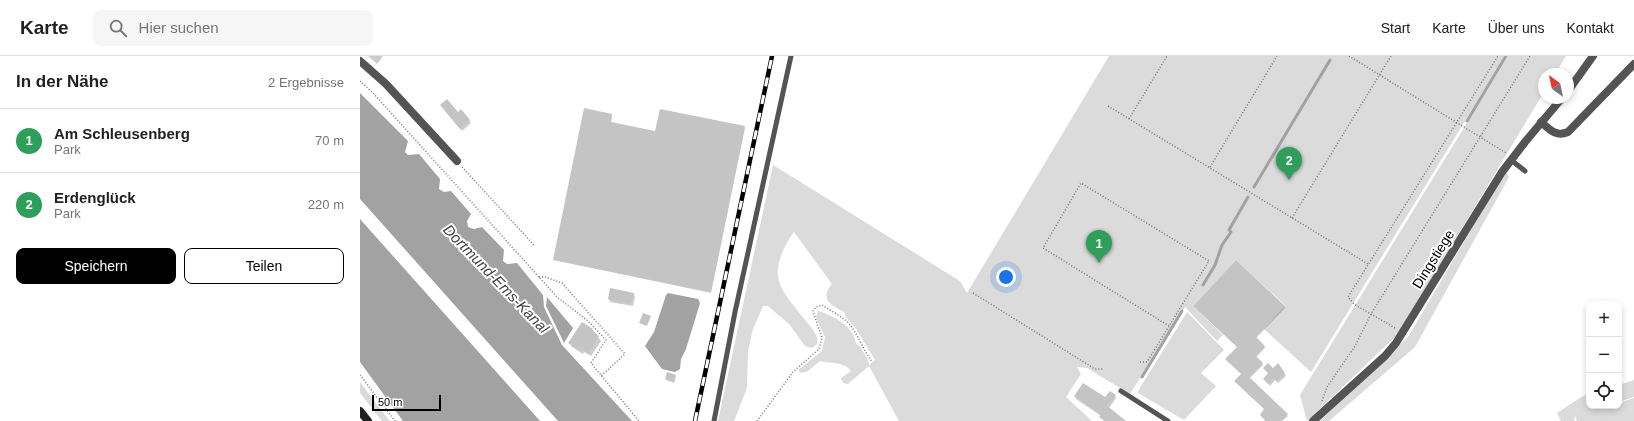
<!DOCTYPE html>
<html lang="de">
<head>
<meta charset="utf-8">
<style>
	body { margin:0; font-family:Arial,sans-serif; background:#f6f6f6; color:#202124 }
	.controls { position:absolute; right:12px; bottom:12px; display:grid; overflow:hidden; border-radius:8px; box-shadow:0 2px 6px #0003 }
	.controls button { width:36px; height:36px; display:grid; place-items:center; padding:0; border:0; border-bottom:1px solid #e0e0e0; background:#fff; color:#202124; font:20px sans-serif }
	.compass { position:absolute; left:1178px; top:12px; width:36px; height:36px; border-radius:50%; background:#fff; box-shadow:0 2px 6px #0003; rotate:327deg }
	.scale { position:absolute; left:12px; bottom:10px; width:69px; box-sizing:border-box; padding-left:4px; border:2px solid #000; border-top:0; font-size:11px; line-height:14px; white-space:nowrap; color:#000; -webkit-text-stroke:3px #fff; paint-order:stroke }
	.you { position:absolute; left:646px; top:221px; width:14px; height:14px; margin:-10px; border:3px solid #fff; border-radius:50%; background:#1a73e8; box-shadow:0 0 0 6px #1a73e833 }
	.badge { display:grid; place-items:center; width:26px; height:26px; border-radius:50%; background:#000; color:#fff; font-size:13px; font-weight:700 }
	.pin { position:absolute; translate:-50% -33px; filter:drop-shadow(0 1px 2px #0008) }
	.pin::after { content:''; position:absolute; top:21px; width:14px; height:12px; background:inherit; clip-path:polygon(0 0,100% 0,50% 100%) }
	.list { margin:0; padding:0; list-style:none }
	h2 { display:flex; justify-content:space-between; align-items:center; height:52px; margin:0; padding:0 16px; font-size:17px }
	h2 small { font-size:13px; font-weight:400; color:#757577 }
	.list li { display:grid; grid-template-columns:26px 1fr auto; gap:12px; align-items:center; box-sizing:border-box; height:64px; padding:0 16px; border-top:1px solid #e0e0e0 }
	.list b { display:block; font-size:15px; white-space:nowrap }
	.list p { margin:0; font-size:13px; white-space:nowrap; color:#757577 }
	.list em { font-size:13px; font-style:normal; color:#757577 }
	.actions { display:flex; gap:8px; padding:12px 16px }
	.actions a { flex:1; padding:9px 0; border:1px solid #000; border-radius:8px; text-align:center; font-size:14px; color:#000 }
	.actions .main { background:#000; color:#fff }
	.icon { flex:none; width:22px; height:22px; fill:none; stroke:currentColor; stroke-width:2; stroke-linecap:round; stroke-linejoin:round }
	.map { position:relative; flex:none; width:1274px; height:365px; overflow:hidden }
	header { display:flex; align-items:center; gap:24px; box-sizing:border-box; height:56px; padding:0 20px; background:#fff; border-bottom:1px solid #e0e0e0 }
	header strong { font-size:19px }
	nav { display:flex; gap:22px; margin-inline-start:auto; font-size:14px }
	.search { width:280px; height:36px; background:#f6f6f6; display:flex; align-items:center; gap:10px; box-sizing:border-box; padding:0 14px; border-radius:8px; color:#757577; font-size:15px }
	main { display:flex }
	aside { flex:1; background:#fff }
	.map>svg:first-child { display:block }
	.green { fill:#dbdbdb }
	.water { fill:#a2a2a2 }
	.shadow { fill:#0003 }
	.lines { fill:none; stroke-linecap:round; stroke-linejoin:round }
	.stream { stroke:#a2a2a2; stroke-width:3 }
	.building { fill:#c4c4c4 }
	.path { stroke:#767676; stroke-width:1.5; stroke-dasharray:1 2; stroke-linecap:butt }
	.lane { stroke:#545454; stroke-width:5 }
	.street { stroke:#545454; stroke-width:8 }
	.secondary { stroke:#212121; stroke-width:8 }
	.rail-casing { stroke:#000; stroke-width:4.5 }
	.rail { stroke:#fff; stroke-width:3; stroke-dasharray:9; stroke-linecap:butt }
	.labels { text-anchor:middle; stroke-width:4; stroke-linejoin:round; paint-order:stroke }
	.street-label { font-size:14px; fill:#000; stroke:#fff }
	.water-label { font-size:15px; font-style:italic; fill:#434343; stroke:#fff }
</style>
</head>
<body>
<header>
<strong>Karte</strong>
<div class="search"><svg class="icon" aria-label="search" viewBox="0 0 24 24"><circle cx="10" cy="10" r="6"/><path d="M15 15l6 6"/></svg>Hier suchen</div>
<nav><a>Start</a><a>Karte</a><a>Über uns</a><a>Kontakt</a></nav>
</header>
<main>
<aside>
<h2>In der Nähe<small>2 Ergebnisse</small></h2>
<ul class="list">
<li><span class="badge" style="background:#2e9e5b">1</span><div><b>Am Schleusenberg</b><p>Park</p></div><em>70 m</em></li>
<li><span class="badge" style="background:#2e9e5b">2</span><div><b>Erdenglück</b><p>Park</p></div><em>220 m</em></li>
</ul>
<div class="actions"><a class="main">Speichern</a><a>Teilen</a></div>
</aside>
<div class="map">
<svg width="1274" height="365" viewBox="0 0 1274 365">
	<rect width="100%" height="100%" fill="#fff"/>
	<g class="green">
		<path d="M749 0H1145L951 316 904 273 925 249 876 204 833 250 863 279 857 285 825 251 770 338 727 312 717 311 721 318 706 341 732 365H539L509 310 488 328 483 327 481 322 491 315C484 305 470 308 460 305L448 315 441 317 438 314 462 295 465 281 456 261 458 255C474 260 494 270 496 288L500 290C503 297 509 302 509 309L515 304 496 273 486 261 484 256C471 249 459 243 472 228L434 176C424 189 413 212 420 228 425 242 444 261 453 274L457 281V288L452 292 445 290 429 268 408 250H403L393 273 388 295 387 332 374 365H358L413 109 600 225 607 237Z"/>
		<path d="M1148 0H1206L1195 18H1184V36L1039 277 947 365 940 339Z"/>
		<path d="M1146 115 1149 121 1055 291 969 365H960L1048 281Z"/>
		<path d="M827 256 864 294 841 317 856 330 824 364 778 337V335Z"/>
		<path d="M1274 324V341L1259 346V329Z"/>
		<path d="M0 326 29 364 30 365H22L0 337Z"/>
		<path d="M1229 338V350H1259V347L1274 342V365H1217L1215 360 1214 361 1215 365H1201L1197 357 1223 340Z"/>
	</g>
	<g class="water">
		<path d="M0 37 48 85 45 96 48 99 59 98 80 123 79 133 84 136 91 135 111 158 107 165 108 171 114 173 122 171 144 194 143 205 147 208 157 207 183 239 184 251 202 289 272 365H198L0 143Z"/>
		<path d="M0 163 180 365H43L0 306Z"/>
		<path d="M308 237 338 243 340 247 326 293 321 303 320 313 315 316 302 313 285 290 294 276 306 239Z"/>
		<path d="M187 241 213 272 204 287 186 250Z"/>
	</g>
	<g class="shadow">
		<path d="M8 0H23L17 8Z"/>
		<path d="M83 52 97 57 109 64 111 67 102 75Z"/>
		<path d="M252 59 251 67 296 76 385 72 351 237 194 204Z"/>
		<path d="M251 233 273 238 275 240 273 250 250 246 249 243Z"/>
		<path d="M924 250 925 252 896 282 905 292 896 301 903 309 889 323 928 360 922 365H904L905 364V353L882 318 867 305Z"/>
		<path d="M222 267 233 274 241 285 231 300 224 296 223 298 212 291 210 287Z"/>
		<path d="M904 313 924 317 926 320 918 327 915 324 910 330 904 323 909 318Z"/>
		<path d="M308 317 316 320 314 327 306 324Z"/>
		<path d="M715 340 745 343 755 340 756 342 749 352 756 357 761 365H744L740 361 741 360 716 343Z"/>
	</g>
	<g class="lines">
		<g class="stream">
			<path d="M1107 65 1146 0"/>
			<path d="M894 131 970 4"/>
			<path d="M843 229 855 209 862 189 871 176 869 174 888 141"/>
			<path d="M782 321 822 255"/>
		</g>
	</g>
	<g class="building">
		<path d="M87 43 98 56 101 53 110 64 100 73 80 49Z"/>
		<path d="M224 52 252 58 251 66 295 75 300 53 385 70 351 236 193 204Z"/>
		<path d="M876 204 925 250 896 281 905 290 896 300 903 307 889 321 928 358 920 365H906L900 359 904 353 874 325 881 318 865 303 877 291 833 250Z"/>
		<path d="M250 232 274 237 271 248 248 243Z"/>
		<path d="M283 257 291 260 287 270 279 267Z"/>
		<path d="M222 266 233 273 232 275 239 280 228 297 221 292 220 294 208 287Z"/>
		<path d="M908 307 913 312 918 307 925 317 917 325 913 322 908 328 903 323 908 317 903 312Z"/>
		<path d="M307 316 316 319 314 326 305 323Z"/>
		<path d="M723 327 745 341 750 335 756 339 747 350 766 365H745L739 361 741 358 714 340Z"/>
	</g>
	<g class="lines">
		<g class="path">
			<path d="M989 0 1146 97"/>
			<path d="M0 25 14 38 197 241 228 265 246 284 231 307 279 365"/>
			<path d="M748 50 1008 208"/>
			<path d="M769 63 807 0"/>
			<path d="M102 111 174 189"/>
			<path d="M850 111 917 0"/>
			<path d="M932 162 1031 0"/>
			<path d="M179 221H185L202 227 265 298 241 320"/>
			<path d="M613 237 735 313H743"/>
			<path d="M1035 272 994 248 988 241 1138 0"/>
			<path d="M780 306H787L849 205 721 127 683 192 809 270"/>
			<path d="M0 319 35 365"/>
			<path d="M962 345 967 331 995 290 1011 258 1170 0"/>
			<path d="M397 365 433 316 459 293 462 282 453 255 456 251 462 249C471 255 484 261 491 270 499 281 504 295 512 306"/>
		</g>
		<g class="lane">
			<path d="M1151 104 1165 115"/>
			<path d="M761 335 808 365"/>
			<path d="M354 365 375 256 431 0"/>
		</g>
		<g class="street">
			<path d="M0 5 26 28 97 105"/>
			<path d="M1208 35 1233 0"/>
			<path d="M1181 66C1190 74 1196 81 1208 76L1274 8"/>
			<path d="M953 365 1025 300 1036 287 1142 116 1165 86 1202 42"/>
		</g>
		<path class="secondary" d="M0 355 8 365"/>
		<defs>
			<path id="rail" d="M335 365 412 0"/>
		</defs>
		<use href="#rail" class="rail-casing"/>
		<use href="#rail" class="rail"/>
	</g>
	<g class="labels">
		<g class="street-label">
			<text transform="translate(1073 203) rotate(-58)" y="5">Dingstiege</text>
		</g>
		<g class="water-label">
			<text transform="translate(136 223) rotate(46)" y="5">Dortmund-Ems-Kanal</text>
		</g>
	</g>
</svg>
<div class="controls">
<button>+</button>
<button>−</button>
<button><svg class="icon" aria-label="locate" viewBox="0 0 24 24"><circle cx="12" cy="12" r="6"/><path d="M12 2v4M12 18v4M2 12h4M18 12h4"/></svg></button>
</div>
<svg class="compass" viewBox="-18 -18 36 36"><path d="M0-13l5 13h-10z" fill="#e53935"/><path d="M0 13l5-13h-10z" fill="#757577"/></svg>
<div class="scale">50 m</div>
<div class="you"></div>
<div class="pin badge" style="left:739px;top:207px;background:#2e9e5b">1</div>
<div class="pin badge" style="left:929px;top:124px;background:#2e9e5b">2</div>
</div>
</main>
</body>
</html>
